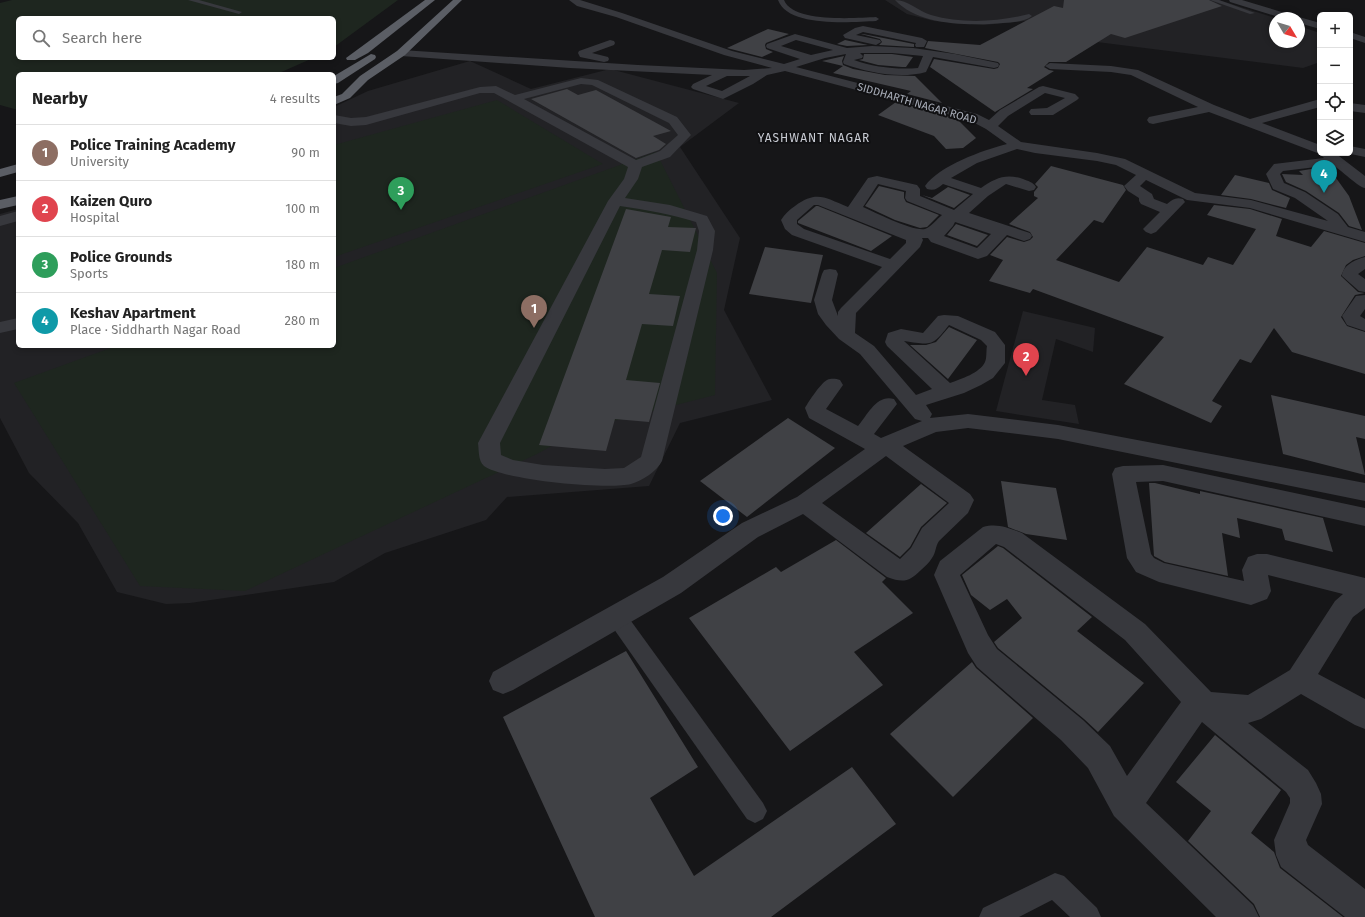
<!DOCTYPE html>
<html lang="en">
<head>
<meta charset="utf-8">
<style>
	body { margin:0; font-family:"Fira Sans",sans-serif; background:#f6f6f6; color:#222 }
	.controls { position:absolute; right:12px; top:12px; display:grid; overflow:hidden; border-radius:6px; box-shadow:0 2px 6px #0003 }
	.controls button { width:36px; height:36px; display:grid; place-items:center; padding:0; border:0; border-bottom:1px solid #e0e0e0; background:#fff; color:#222; font:20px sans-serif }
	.compass { position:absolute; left:1269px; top:12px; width:36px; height:36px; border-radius:50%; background:#fff; box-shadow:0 2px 6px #0003; rotate:128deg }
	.you { position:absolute; left:723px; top:516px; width:14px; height:14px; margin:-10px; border:3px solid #fff; border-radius:50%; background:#1a73e8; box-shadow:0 0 0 6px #1a73e833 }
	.badge { display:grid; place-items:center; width:26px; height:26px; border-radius:50%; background:#80622a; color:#fff; font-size:13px; font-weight:700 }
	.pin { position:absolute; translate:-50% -33px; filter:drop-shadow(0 1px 2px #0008) }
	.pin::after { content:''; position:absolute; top:21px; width:14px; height:12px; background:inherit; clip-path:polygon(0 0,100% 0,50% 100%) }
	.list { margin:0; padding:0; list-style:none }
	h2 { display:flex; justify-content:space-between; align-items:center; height:52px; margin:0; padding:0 16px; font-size:17px }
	h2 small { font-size:13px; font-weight:400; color:#767676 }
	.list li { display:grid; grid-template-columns:26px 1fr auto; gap:12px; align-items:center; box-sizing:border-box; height:56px; padding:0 16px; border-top:1px solid #e0e0e0 }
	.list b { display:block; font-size:15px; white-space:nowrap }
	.list p { margin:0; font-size:13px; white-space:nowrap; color:#767676 }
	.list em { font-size:13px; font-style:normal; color:#767676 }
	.icon { flex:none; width:22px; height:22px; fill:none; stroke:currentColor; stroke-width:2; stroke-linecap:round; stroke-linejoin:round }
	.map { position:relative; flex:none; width:1365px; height:917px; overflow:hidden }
	.search { position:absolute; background:#fff; box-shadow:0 2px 6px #0003; left:16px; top:16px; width:320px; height:44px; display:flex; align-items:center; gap:10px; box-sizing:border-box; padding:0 14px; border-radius:6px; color:#767676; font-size:15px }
	.panel { position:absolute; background:#fff; box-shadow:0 2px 6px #0003; left:16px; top:72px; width:320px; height:276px; border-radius:6px }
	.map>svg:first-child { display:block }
	.built { fill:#222225 }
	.green { fill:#1e261f }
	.building { fill:#404145 }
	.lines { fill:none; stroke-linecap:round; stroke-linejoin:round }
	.service { fill:#37383d; fill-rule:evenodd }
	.minor { fill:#37383d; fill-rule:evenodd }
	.tertiary { fill:#37383d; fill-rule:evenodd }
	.trunk { fill:#5b5e65; fill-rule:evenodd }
	.labels { text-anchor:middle; stroke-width:4; stroke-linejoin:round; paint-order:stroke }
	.far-street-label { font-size:11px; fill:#a8adb8; stroke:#111113 }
	.far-neighbourhood-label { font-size:12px; letter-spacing:1px; fill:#c9ccd4; stroke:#111113 }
</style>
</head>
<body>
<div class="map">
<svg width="1365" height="917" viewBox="0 0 1365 917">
	<rect width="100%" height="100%" fill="#161618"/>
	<g class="built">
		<path d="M885 0H1219L1275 18V42H1299V26L1320 33V62L1303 68 1097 42 1025 21 984 25 934 21 907 14Z"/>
		<path d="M470 61 531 89 610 69 739 103 680 147 740 238 724 310 772 400 680 423 649 486 507 497 486 520 385 553 334 582 190 603 166 604 117 592 78 523 29 473 0 418V214L18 209V346H334V107L368 91Z"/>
		<path d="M1023 311 1095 328 1093 352 1056 339 1042 400 1075 405 1079 424 996 411Z"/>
	</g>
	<g class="green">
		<path d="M12 0H398L334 47V18H18V58H313L277 74H18V110L0 105V3Z"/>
		<path d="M497 100 603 164 334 257V145Z"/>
		<path d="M656 152 717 273 715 395 582 429 537 454 245 591 140 586 14 383 116 346H334V268Z"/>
	</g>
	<g class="building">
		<path d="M1064 0H1209L1222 6 1125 38 1111 34 1066 62H1049L1044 67 1049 70 1054 71 1027 88 1033 89 995 112 930 67 934 59 994 69 998 68 1000 64 998 62 925 48 928 41 980 45 1054 6 1063 8Z"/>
		<path d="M768 29 789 34 766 43 765 45 766 49 773 52 762 57 727 48Z"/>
		<path d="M861 34H863L914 44V47L879 45 882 42 880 39Z"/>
		<path d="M845 40 868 45 847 46 837 44Z"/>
		<path d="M864 54H892L913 57 906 67H902L878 65 859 60 863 59Z"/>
		<path d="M844 56 842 61 843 65 853 69 885 75 915 76 942 103 907 94 911 91 833 73 843 66 822 61Z"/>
		<path d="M567 89 578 95 596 90 671 131 653 136 666 144 659 150 636 158 531 99Z"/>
		<path d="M896 102 956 118 976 138 963 148 946 149 934 136 878 115Z"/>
		<path d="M1051 166 1123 185 1126 190 1103 223 1094 220 1056 260 1119 282 1147 247 1203 265 1208 257 1233 265 1256 229 1207 215 1214 205 1250 209 1282 219 1276 236 1311 247 1324 231 1365 243V256L1353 260 1346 265 1341 276 1358 292 1365 293 1355 295 1341 317 1347 326 1365 332V374L1292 352 1274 328 1251 363 1240 359 1212 401 1222 406 1211 423 1124 384 1164 337 1033 289 1030 293 989 281 1003 260 990 255 1007 237 1024 242 1030 240 1033 237 1030 232 1009 224 1038 198 1034 196V192L1038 187 1035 184Z"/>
		<path d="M1311 169 1331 171 1349 196 1362 230 1349 226 1339 213 1306 191 1286 182 1282 174 1303 175 1299 171Z"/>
		<path d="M1235 175 1269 183 1272 190 1290 198 1286 208 1251 199 1221 195Z"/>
		<path d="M879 186 904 192V198L906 202 939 215 927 227 920 228 895 220 865 206Z"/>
		<path d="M948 187 970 195 954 208 922 195 932 198Z"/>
		<path d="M816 206H818L892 236 871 251 798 223V221Z"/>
		<path d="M626 209 671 217 668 227 696 228 690 252 662 250 649 294 680 296 673 326 642 324 626 380 660 383 649 422 615 419 606 451 539 445Z"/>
		<path d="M956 224 988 235 977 246 947 235Z"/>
		<path d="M765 247 823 255 811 303 749 294Z"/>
		<path d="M949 327 977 340 948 379 910 345H926L936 342Z"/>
		<path d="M1271 395 1365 416V439L1356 437 1365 475 1283 454Z"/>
		<path d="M788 418 835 448 747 517 700 481Z"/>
		<path d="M1001 481 1056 488 1067 540 1026 534 1008 527Z"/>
		<path d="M1149 483H1155L1200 494V491L1323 518 1333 552 1285 540 1282 529 1237 518 1240 538 1222 533 1228 576 1165 562 1154 556Z"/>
		<path d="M921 484 947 503 921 527 910 547 900 557 866 533Z"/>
		<path d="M836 540 886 578 882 582 913 613 854 652 883 685 790 751 689 618 776 567 781 572Z"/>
		<path d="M998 546 1003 548 1092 617 1077 631 1144 683 1098 732 1084 719 998 648 994 642 1022 618 1007 599 990 610 971 595 962 575Z"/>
		<path d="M626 651 698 767 650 798 694 876 852 767 896 824 771 917H595L503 717Z"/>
		<path d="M972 662 976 668 1033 718 953 797 890 734Z"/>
		<path d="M1215 735 1281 790 1251 833 1274 852 1280 868 1343 917H1260L1254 904 1188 841 1211 811 1176 782Z"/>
	</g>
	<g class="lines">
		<g class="service">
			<path d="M188 0H199L242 12 239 14Z"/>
			<path d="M778 0H784C793 23 856 18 876 17L879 19 876 21C852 22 788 28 778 0Z"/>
			<path d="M895 0C908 0 918 11 931 15 962 24 998 22 1029 14L1032 16C1025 22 1012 22 1003 23 970 26 919 26 895 0Z"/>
			<path d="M1210 0H1219L1255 13 1250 14Z"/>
			<path d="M616 608 623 610 763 803 767 811 763 819 755 823 747 819 609 622 606 616 609 610Z"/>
			<path d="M1055 873 1064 876 1097 908 1101 917H1070L1052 900 1019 917H979L983 908Z"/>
		</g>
		<g class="minor">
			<path d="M569 0H580L622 13 732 51 784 64 800 59 767 48 766 46 767 44 795 34 847 48 872 46 913 48 955 54 998 63 999 65 998 67 994 68 933 57 926 72C901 79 869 73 844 64L843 62 846 54 825 58 796 67 977 114 989 120 1000 110 1039 87 1043 86 1075 94 1079 98 1077 100 1053 115H1031L1029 112 1031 109 1047 108 1065 98 1045 93 1008 116 998 126 1021 142 1097 153 1125 159 1195 193 1251 200 1328 221 1295 198 1273 189 1266 174 1274 164 1324 158 1320 154 1209 112 1153 124 1149 123 1147 120 1149 117 1198 107 1131 75 1111 72 1050 69 1045 66 1050 63 1111 66 1138 70 1214 105 1250 119 1320 99V107L1262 123 1320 145V153H1335L1365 176V188C1358 187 1341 170 1333 165L1283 171 1280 174 1284 183 1305 192 1338 214 1348 227 1365 232V242L1250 208 1187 200 1146 180 1140 186 1152 194 1154 199 1167 204C1173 199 1176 197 1183 199L1185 202 1156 232 1151 234 1146 232 1143 229 1160 212 1141 204 1139 201V198L1128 191 1124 186 1136 175 1116 165 1097 161 1035 153 1017 149 977 163 951 178 981 188C995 178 1006 173 1023 179 1028 181 1033 182 1036 187L1034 190 1029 191 1006 184 988 196 969 213 1030 233 1032 236 1030 239 1024 241 1007 235 987 256 978 259 931 242 928 238H922L923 240 920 247 856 313 855 333 874 346 916 395 932 389 887 346 885 342 888 333 901 329 923 333 938 316 944 315 958 316 995 332 1005 345V363L993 378 981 385 964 393 926 405 932 414 930 418 968 414 1058 425 1365 483V501L1058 439 968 428 936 432 903 446 970 494 974 500 968 513 939 541C935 547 936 553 932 558 929 563 925 566 921 570 909 582 903 583 887 577L803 514 758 537 681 593 513 690 503 694 493 690 489 681 493 672 663 577 742 523 797 497 865 449 809 418 805 408C809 401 821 383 827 380 832 378 836 379 840 380L843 385 826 409 858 426C868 414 877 394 894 399L897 404 874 434 881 438 922 421 915 419 860 354 839 339 826 325 818 314 814 300 822 274 824 270 830 269 836 270 838 274 832 300 838 316V312L841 308 882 267 792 235 785 229 781 220C785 214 789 210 795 206 817 190 825 198 848 207L868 178 877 176 917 185 920 189V196L954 210 973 194 943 184C937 189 934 191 927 189L925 186C939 166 983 150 1007 144L986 129 969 120 785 71 767 75 753 84 723 99 693 89 691 87 693 84 712 75 570 68 401 56 396 53 401 50 638 65 744 70 772 68 724 55 616 17 577 6ZM796 40 833 50 811 55 781 46ZM860 53H892L923 56 918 68C898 70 873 67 854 60L862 58 863 56ZM727 76H750L722 91 706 86ZM878 184 906 191 905 198 907 201 942 215C937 219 931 227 925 229 914 232 874 212 863 207ZM814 205H818L906 240V243L890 259 804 229 797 224V220ZM955 222 991 234 977 248 944 236 953 226ZM949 325 981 340 987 346C986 350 987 358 985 362 980 373 961 379 950 383L904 341C931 345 932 347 949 325ZM886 456 949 503 922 528 911 548 900 559 822 503Z"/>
			<path d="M863 26 922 38 927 41 924 47H916L915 45 916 43 863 32 856 35 880 40 881 42 876 45 845 38 843 35 855 28Z"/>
			<path d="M610 40 614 41 615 43 614 45 592 53 608 57 609 59 608 61 604 62 580 57 578 53 579 51Z"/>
			<path d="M581 78 598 80 677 117 691 135 670 157 642 167 638 179 625 198 670 205 707 216 715 231 713 250 662 461C657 471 642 481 631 484 607 490 503 480 484 466 478 461 479 450 478 443L608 201 624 179 628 167 494 93H480L366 125 351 126 334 123V115L351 118 366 117 480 87 496 86 515 95ZM581 84 592 85 669 123 678 135 660 151 636 160 524 99ZM620 206C646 210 671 214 696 222L699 231 697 250 641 457 624 468 605 469 543 465 513 460 501 455 500 443Z"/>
			<path d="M1350 103 1365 105V113L1350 111Z"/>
			<path d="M1350 146 1365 149V157L1346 153H1350Z"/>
			<path d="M18 211V221L0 226V216Z"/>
			<path d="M1365 257V269L1358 274 1365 279V292L1359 291 1342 276C1342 266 1356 259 1365 257Z"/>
			<path d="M1365 295V309L1360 316 1365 319V331L1347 325 1342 316 1356 296Z"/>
			<path d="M18 318V329L0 333V322Z"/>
			<path d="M1163 465 1365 508V526L1163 481 1136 482 1151 554 1154 558 1164 563 1244 581 1242 570 1248 557 1257 554H1267L1365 578V608L1353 617 1318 674 1365 699V729L1355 725 1301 694 1261 719 1248 723 1308 770 1316 783 1321 794 1322 804 1306 840 1308 845 1365 889V917H1345L1281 867 1276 855 1274 840 1290 803V798L1286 792 1202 722 1146 803 1253 905 1259 917H1216L1114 816 1088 768 1061 740 977 667 968 653 934 575 940 561 983 527C998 523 1008 528 1022 533L1145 624 1211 692 1248 695 1290 670 1335 601 1343 594 1268 575 1271 591 1267 599 1251 605 1159 582 1136 572 1127 558 1112 474 1115 468 1123 466ZM996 544 1004 547 1125 640 1181 702 1127 776 1110 746 1083 720 997 649 988 635 960 575Z"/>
		</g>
		<g class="tertiary">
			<path d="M1229 0H1242L1295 16 1297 18 1299 17 1320 23V29L1299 23V18H1282L1230 2Z"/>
			<path d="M1350 32 1365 37V43L1350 38Z"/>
		</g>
		<g class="trunk">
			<path d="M425 0H435L368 53 355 60H347L346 58Z"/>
			<path d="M453 0H462L405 55 368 80 350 98 334 105V97L342 94 360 76 397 51Z"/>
			<path d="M371 54 375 55 376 57 375 59 338 83 334 84V76Z"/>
			<path d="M18 164V172L0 177V169Z"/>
			<path d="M18 196V205L0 209V200Z"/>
		</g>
	</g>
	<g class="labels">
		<g class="far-street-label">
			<text transform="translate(917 103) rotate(16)" y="4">SIDDHARTH NAGAR ROAD</text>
		</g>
		<g class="far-neighbourhood-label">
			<text x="814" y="142">YASHWANT NAGAR</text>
		</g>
	</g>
</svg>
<div class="controls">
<button>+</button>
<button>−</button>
<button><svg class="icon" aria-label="locate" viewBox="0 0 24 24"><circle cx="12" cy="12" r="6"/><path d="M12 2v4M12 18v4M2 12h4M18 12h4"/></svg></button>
<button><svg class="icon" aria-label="layers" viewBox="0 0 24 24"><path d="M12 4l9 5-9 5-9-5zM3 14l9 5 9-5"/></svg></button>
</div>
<svg class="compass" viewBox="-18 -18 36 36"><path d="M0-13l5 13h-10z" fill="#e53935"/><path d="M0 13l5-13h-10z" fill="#767676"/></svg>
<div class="you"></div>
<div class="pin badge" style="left:534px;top:328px;background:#8d6e63">1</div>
<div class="pin badge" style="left:1026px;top:376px;background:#e0444e">2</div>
<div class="pin badge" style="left:401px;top:210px;background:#2e9e5b">3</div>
<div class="pin badge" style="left:1324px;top:193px;background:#0f9aa8">4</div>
<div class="search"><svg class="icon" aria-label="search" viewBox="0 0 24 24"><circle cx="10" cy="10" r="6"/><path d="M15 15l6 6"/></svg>Search here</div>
<section class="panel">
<h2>Nearby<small>4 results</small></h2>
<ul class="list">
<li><span class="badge" style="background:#8d6e63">1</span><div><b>Police Training Academy</b><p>University</p></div><em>90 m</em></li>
<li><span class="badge" style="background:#e0444e">2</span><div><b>Kaizen Quro</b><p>Hospital</p></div><em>100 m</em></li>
<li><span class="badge" style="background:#2e9e5b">3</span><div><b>Police Grounds</b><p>Sports</p></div><em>180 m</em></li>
<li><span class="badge" style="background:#0f9aa8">4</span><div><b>Keshav Apartment</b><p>Place · Siddharth Nagar Road</p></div><em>280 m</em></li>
</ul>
</section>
</div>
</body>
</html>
